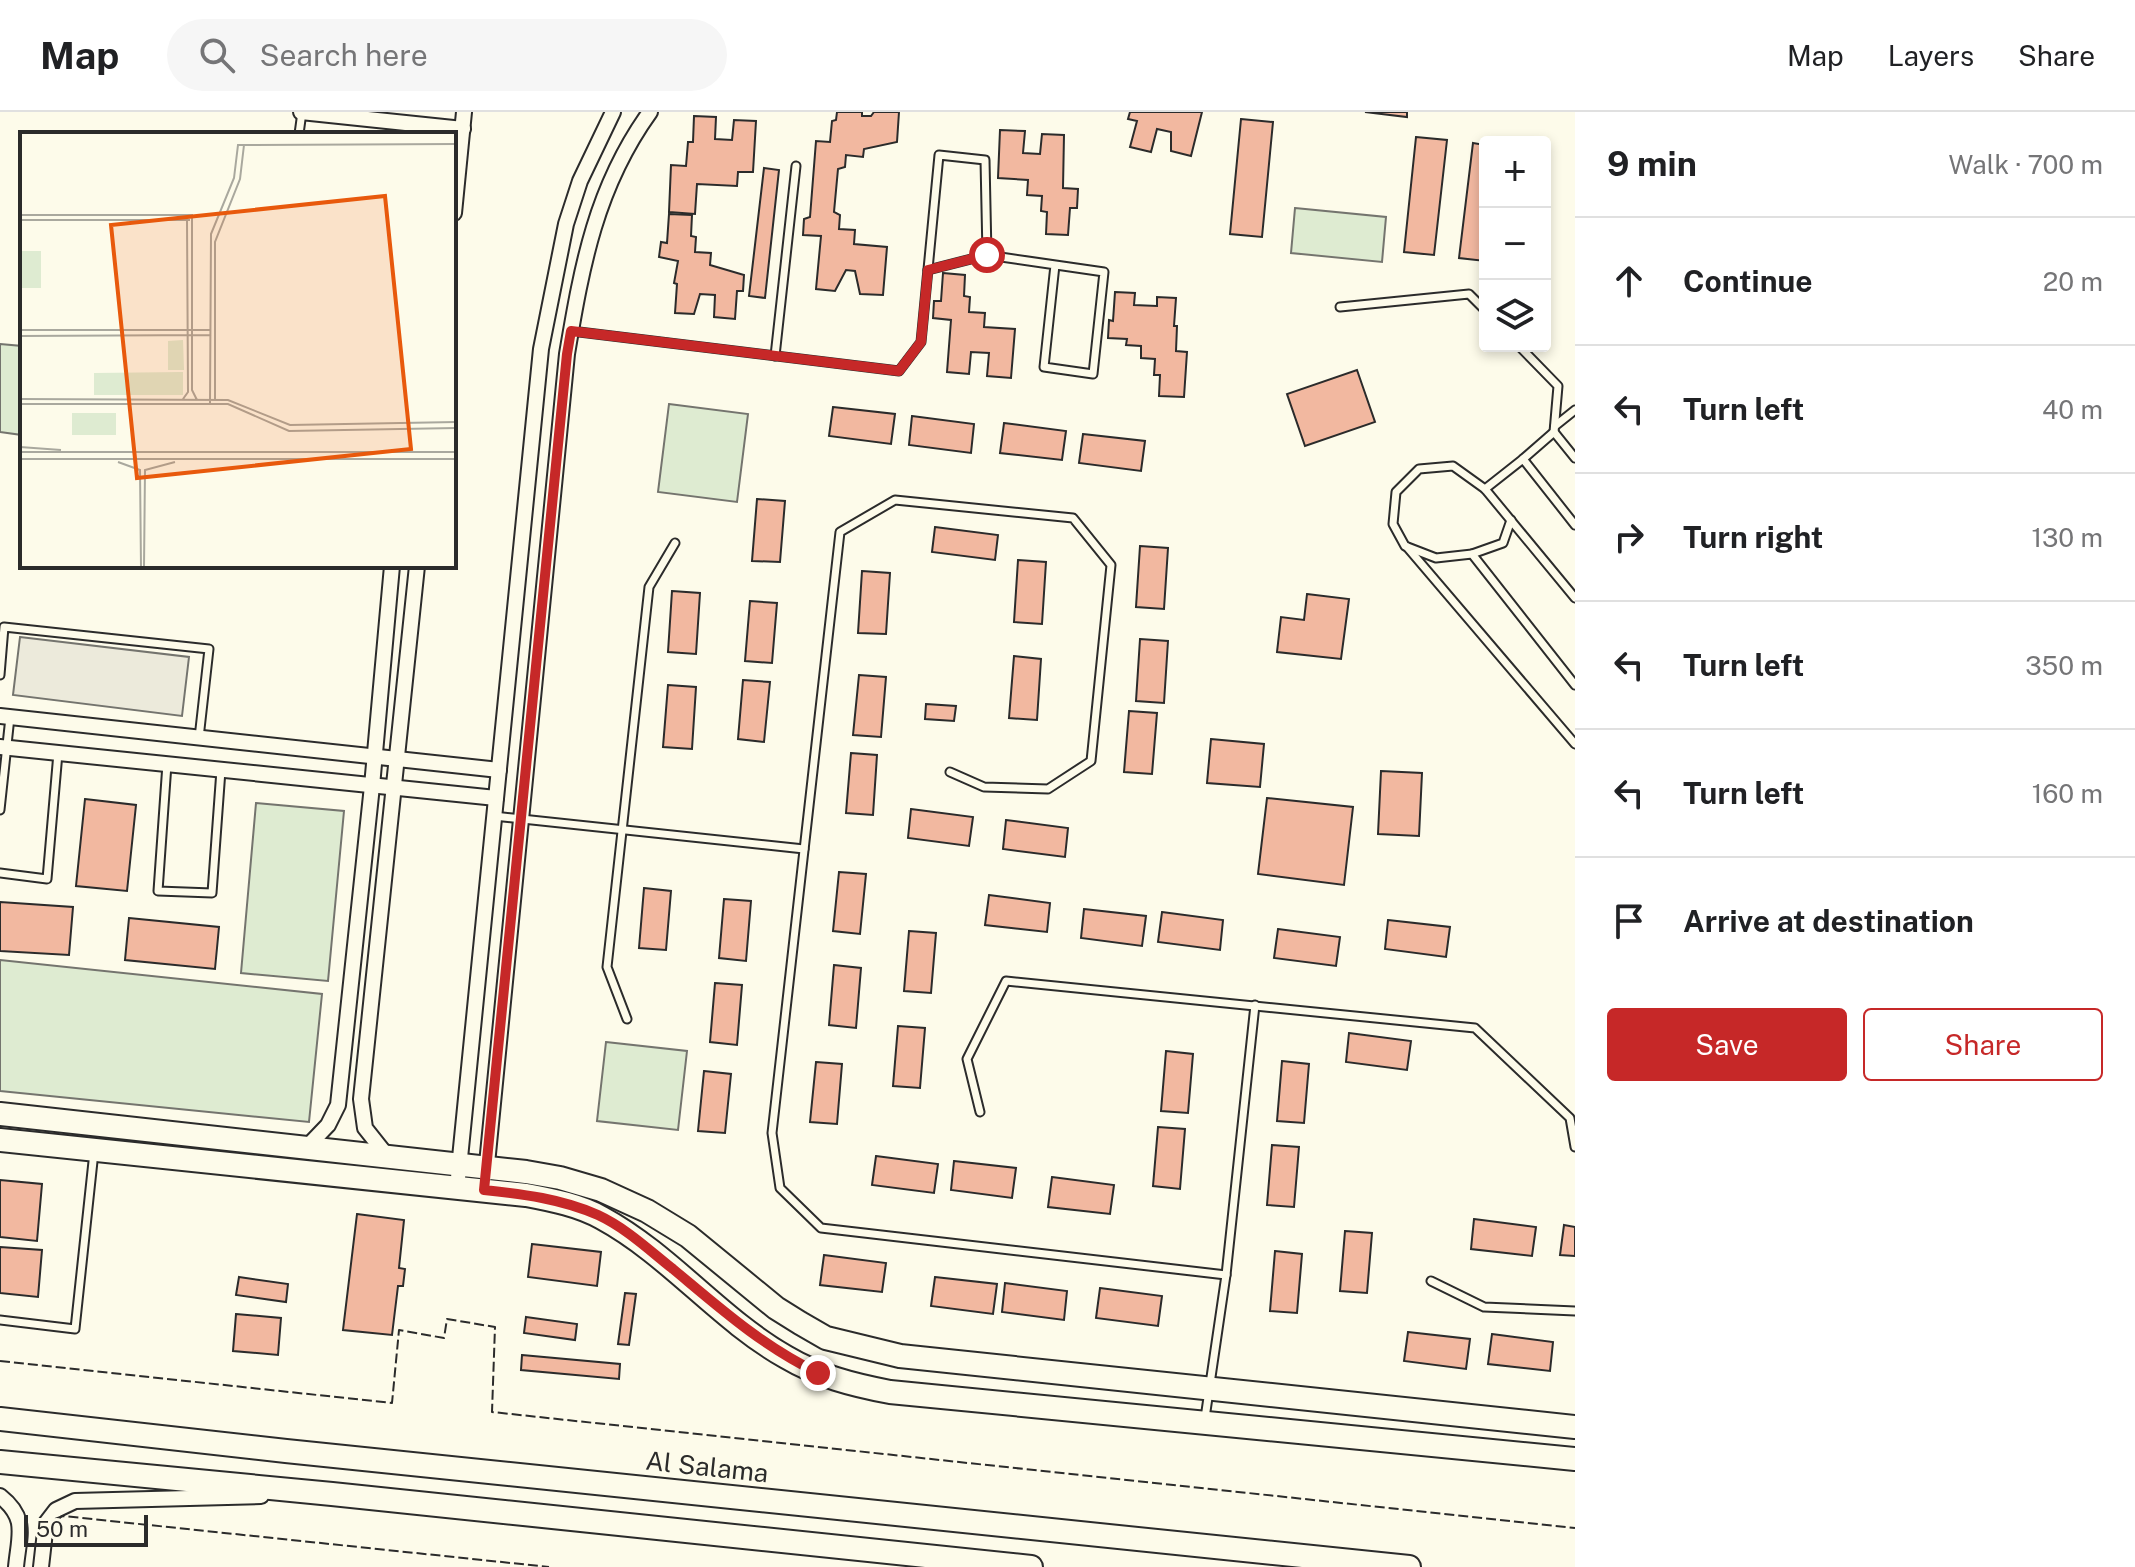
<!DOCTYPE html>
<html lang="en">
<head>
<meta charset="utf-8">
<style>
	body { margin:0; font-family:"Public Sans",sans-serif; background:#f6f6f6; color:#202124 }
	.controls { position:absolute; right:24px; top:24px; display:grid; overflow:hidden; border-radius:8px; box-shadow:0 4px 12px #0003 }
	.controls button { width:72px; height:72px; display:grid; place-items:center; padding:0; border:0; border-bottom:2px solid #e0e0e0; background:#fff; color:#202124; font:40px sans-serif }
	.scale { position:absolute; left:24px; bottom:20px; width:124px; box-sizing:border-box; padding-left:8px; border:4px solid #2b2b2b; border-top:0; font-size:22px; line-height:28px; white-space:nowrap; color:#2b2b2b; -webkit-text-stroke:6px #fdfbea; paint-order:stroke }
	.stop { position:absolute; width:24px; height:24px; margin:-18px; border:6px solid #c62828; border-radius:50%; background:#fff }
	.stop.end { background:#c62828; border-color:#fff; box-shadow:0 2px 8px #0008 }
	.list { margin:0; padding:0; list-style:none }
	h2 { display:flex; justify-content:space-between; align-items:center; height:104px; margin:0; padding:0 32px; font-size:34px }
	h2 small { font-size:26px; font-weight:400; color:#757577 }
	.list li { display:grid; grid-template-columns:52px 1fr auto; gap:24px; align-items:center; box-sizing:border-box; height:128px; padding:0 32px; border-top:2px solid #e0e0e0 }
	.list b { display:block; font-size:30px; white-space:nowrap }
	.list em { font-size:26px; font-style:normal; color:#757577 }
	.actions { display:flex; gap:16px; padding:24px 32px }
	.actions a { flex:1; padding:18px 0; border:2px solid #c62828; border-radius:8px; text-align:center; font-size:28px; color:#c62828 }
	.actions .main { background:#c62828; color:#fff }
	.icon { flex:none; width:44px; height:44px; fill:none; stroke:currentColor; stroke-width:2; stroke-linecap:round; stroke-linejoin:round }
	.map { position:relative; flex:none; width:1575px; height:1455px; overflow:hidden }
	header { display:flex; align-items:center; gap:48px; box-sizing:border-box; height:112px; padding:0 40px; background:#fff; border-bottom:2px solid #e0e0e0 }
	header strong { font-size:38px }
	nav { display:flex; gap:44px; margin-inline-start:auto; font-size:28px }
	.search { width:560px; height:72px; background:#f6f6f6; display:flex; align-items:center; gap:20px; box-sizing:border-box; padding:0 28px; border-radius:44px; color:#757577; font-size:30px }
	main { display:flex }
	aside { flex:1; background:#fff }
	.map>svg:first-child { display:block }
	.green { fill:#deebd1; stroke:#74746e; stroke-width:2 }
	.parking { fill:#eceadb; stroke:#74746e; stroke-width:2 }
	.building { fill:#f2b8a0; stroke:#2b2b2b; stroke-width:2 }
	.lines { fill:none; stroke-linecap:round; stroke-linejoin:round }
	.lane-casing { stroke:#2b2b2b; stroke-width:11 }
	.street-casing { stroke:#2b2b2b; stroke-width:18 }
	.secondary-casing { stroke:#2b2b2b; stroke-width:26 }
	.lane { stroke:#fdfbea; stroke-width:7 }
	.street { stroke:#fdfbea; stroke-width:14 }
	.secondary { stroke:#fdfbea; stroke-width:22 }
	.fence { stroke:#2b2b2b; stroke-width:2; stroke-dasharray:10 4; stroke-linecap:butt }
	.route { stroke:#c62828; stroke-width:10 }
	.labels { text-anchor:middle; stroke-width:6; stroke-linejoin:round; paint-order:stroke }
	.street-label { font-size:26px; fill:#2b2b2b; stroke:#fdfbea }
	.inset-road { fill:none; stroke:#a9a89e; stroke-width:2 }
	.view { fill:#e8590c; fill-opacity:0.15; stroke:#e8590c; stroke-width:4 }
	.inset-edge { fill:none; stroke:#2b2b2b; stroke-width:4 }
</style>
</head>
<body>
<header>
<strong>Map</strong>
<div class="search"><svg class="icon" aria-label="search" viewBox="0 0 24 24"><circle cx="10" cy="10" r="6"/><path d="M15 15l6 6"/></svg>Search here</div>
<nav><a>Map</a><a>Layers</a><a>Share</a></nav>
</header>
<main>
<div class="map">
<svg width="1575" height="1455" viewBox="0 0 1575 1455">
	<rect width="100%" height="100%" fill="#fdfbea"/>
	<g class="green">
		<path d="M1295 96 1386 105 1382 150 1291 141Z"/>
		<path d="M0 232 22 234V323L0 320Z"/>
		<path d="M669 292 748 302 737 390 658 380Z"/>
		<path d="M256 691 344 699 328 869 241 861Z"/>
		<path d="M0 848 322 882 309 1010 0 979Z"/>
		<path d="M606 930 687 939 678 1018 597 1009Z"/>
	</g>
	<path class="parking" d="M20 525 189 545 182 604 13 583Z"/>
	<g class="building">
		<path d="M837 0H862V4H871L874 0H899L897 30 864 37 863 45 846 43 845 55 838 57 834 100 840 103 839 117 855 118 854 132 887 135 883 183 860 182 855 159 846 158 835 179 816 177 821 124 803 123 804 107 810 105 816 29 830 30 832 9 836 8Z"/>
		<path d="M1130 0H1202L1191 44 1171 39V20L1157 17 1151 40 1130 35 1137 9 1128 7Z"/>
		<path d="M1365 0H1407V5Z"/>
		<path d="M694 4 716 5 715 27 732 28 734 8 756 9 753 60H738L737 74 697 72 695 102 669 100 671 53 686 54 688 30H693Z"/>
		<path d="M1241 7 1273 10 1262 125 1230 122Z"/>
		<path d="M1000 18 1025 19 1023 41 1040 42 1042 22 1064 23 1063 76 1078 77 1077 96H1070L1068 123 1046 122 1047 100 1041 99 1042 84 1027 83 1028 68 998 66Z"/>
		<path d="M1416 25 1447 28 1434 143 1404 140Z"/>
		<path d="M1473 31 1485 33V149L1459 146Z"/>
		<path d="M764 56 779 58 765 186 749 184Z"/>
		<path d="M669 102 692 103 691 124 696 125 695 140 711 141 710 153 744 163 743 179H737L735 207 714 205 715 183 700 182 694 202 675 201 677 172 674 171 678 149 659 145 661 130 667 131Z"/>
		<path d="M943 161 965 163 964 184 970 185 969 200 985 201 984 215 1015 217 1011 266 987 264 989 241 971 240 969 262 947 260 951 208 933 206 934 189H941Z"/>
		<path d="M1115 180 1135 181 1134 193 1157 194V185L1176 186 1174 214H1177L1176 239 1187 240 1184 285 1159 284 1160 263H1154L1155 247 1141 246V234L1126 233 1127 227 1108 226 1109 208 1113 209Z"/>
		<path d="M1357 258 1375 310 1305 334 1287 282Z"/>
		<path d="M833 295 895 302 891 332 829 324Z"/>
		<path d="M912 304 974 312 971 341 909 333Z"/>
		<path d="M1004 311 1066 319 1062 348 1000 341Z"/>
		<path d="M1083 322 1145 329 1141 359 1079 351Z"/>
		<path d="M757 387 785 389 780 450 752 449Z"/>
		<path d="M935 415 998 423 995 448 932 440Z"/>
		<path d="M1140 434 1168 436 1164 497 1136 495Z"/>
		<path d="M1018 448 1046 450 1042 512 1014 510Z"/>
		<path d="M862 459 890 461 886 522 858 521Z"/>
		<path d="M672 479 700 481 696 542 668 540Z"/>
		<path d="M1307 482 1349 487 1341 547 1277 540 1281 505 1304 508Z"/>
		<path d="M750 489 777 491 772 551 745 549Z"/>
		<path d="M1140 527 1168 529 1164 591 1136 589Z"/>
		<path d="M1014 544 1041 547 1037 608 1009 606Z"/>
		<path d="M859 563 886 565 881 625 853 623Z"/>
		<path d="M743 568 770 570 764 630 738 627Z"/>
		<path d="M668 573 696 575 692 637 663 635Z"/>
		<path d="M926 592 956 594 954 609 925 607Z"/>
		<path d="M1129 599 1157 601 1152 662 1124 660Z"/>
		<path d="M1211 627 1264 632 1260 675 1207 671Z"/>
		<path d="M851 641 877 643 873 703 846 701Z"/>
		<path d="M1381 659 1422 661 1419 724 1378 722Z"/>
		<path d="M1267 686 1353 695 1344 773 1258 762Z"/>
		<path d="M85 687 136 693 127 779 76 774Z"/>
		<path d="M911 697 973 705 969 734 908 726Z"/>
		<path d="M1006 708 1068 716 1065 745 1003 737Z"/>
		<path d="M839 760 866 762 860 822 833 819Z"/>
		<path d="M644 776 671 779 666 838 639 836Z"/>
		<path d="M989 783 1050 791 1047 820 985 813Z"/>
		<path d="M724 787 751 789 746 849 719 846Z"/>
		<path d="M0 790 73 795 69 843 0 839Z"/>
		<path d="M1084 797 1146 804 1142 834 1081 826Z"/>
		<path d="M1162 800 1223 808 1220 838 1158 830Z"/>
		<path d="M129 806 219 815 215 857 125 848Z"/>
		<path d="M1388 808 1450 815 1446 845 1385 837Z"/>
		<path d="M1278 817 1340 825 1336 854 1274 846Z"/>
		<path d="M909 819 936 821 931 881 904 879Z"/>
		<path d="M834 853 861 856 856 916 829 913Z"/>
		<path d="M715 871 742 873 737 933 710 930Z"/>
		<path d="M898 914 925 916 920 976 893 974Z"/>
		<path d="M1349 921 1411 929 1407 958 1346 950Z"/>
		<path d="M1166 939 1193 942 1188 1001 1161 999Z"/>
		<path d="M1282 949 1309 952 1304 1011 1277 1009Z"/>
		<path d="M816 950 842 952 837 1012 810 1010Z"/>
		<path d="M704 959 731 962 725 1021 698 1019Z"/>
		<path d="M1158 1015 1185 1017 1180 1077 1153 1074Z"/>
		<path d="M1272 1033 1299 1035 1294 1095 1267 1093Z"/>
		<path d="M876 1044 938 1052 934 1081 872 1073Z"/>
		<path d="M954 1049 1016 1056 1012 1086 951 1078Z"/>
		<path d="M1052 1065 1114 1073 1110 1102 1048 1095Z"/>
		<path d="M0 1068 42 1072 37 1129 0 1125Z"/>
		<path d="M357 1102 404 1108 399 1156 405 1157 403 1174H398L392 1223 343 1218Z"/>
		<path d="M1474 1107 1536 1115 1532 1144 1471 1137Z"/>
		<path d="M1564 1113 1575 1115V1144L1560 1143Z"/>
		<path d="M1345 1119 1372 1121 1367 1181 1340 1179Z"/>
		<path d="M532 1132 601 1140 597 1174 528 1165Z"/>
		<path d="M0 1135 42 1138 38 1185 0 1181Z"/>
		<path d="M1275 1139 1302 1142 1297 1201 1270 1199Z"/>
		<path d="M824 1143 886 1151 882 1180 820 1173Z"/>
		<path d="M239 1165 288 1172 286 1190 236 1183Z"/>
		<path d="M935 1165 997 1172 993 1202 931 1194Z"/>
		<path d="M1005 1171 1067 1179 1064 1208 1002 1200Z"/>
		<path d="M1100 1176 1162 1184 1158 1214 1096 1206Z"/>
		<path d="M625 1181 636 1182 629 1233 618 1232Z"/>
		<path d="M236 1202 281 1206 278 1243 233 1239Z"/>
		<path d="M526 1205 577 1212 575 1228 524 1221Z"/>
		<path d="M1408 1220 1470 1227 1466 1257 1404 1249Z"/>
		<path d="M1492 1222 1553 1230 1550 1259 1488 1252Z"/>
		<path d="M522 1243 620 1252 619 1267 521 1258Z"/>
	</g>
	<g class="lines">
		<defs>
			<g id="lane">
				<path d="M299 22 302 0"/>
				<path d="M928 158 987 143"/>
				<path d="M1340 195 1469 182 1485 198"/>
				<path d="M571 219 899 259 921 230 939 43 985 48 987 143 1104 160 1093 262 1044 255 1055 153"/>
				<path d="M1519 234 1558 274 1554 320"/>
				<path d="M775 244 796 54"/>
				<path d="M1555 314 1575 298"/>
				<path d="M1523 347 1554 320 1575 346"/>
				<path d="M1485 377 1523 347 1575 413"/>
				<path d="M1407 435 1575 632"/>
				<path d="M1472 442 1503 431 1511 408"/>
				<path d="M1575 486 1485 377 1453 354 1419 357 1396 380 1393 412 1405 434 1436 446 1472 442 1575 573"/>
				<path d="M0 563 4 515 209 537 199 626"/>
				<path d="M167 652 158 779 212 781 221 658"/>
				<path d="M950 660 984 675 1048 677 1091 649 1111 453 1073 406 895 388 840 420 772 1021 780 1076 821 1116 1226 1163"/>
				<path d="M0 698 10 605"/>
				<path d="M494 704 804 737"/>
				<path d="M0 761 47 767 58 641"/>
				<path d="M627 907 607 855 649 475 675 431"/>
				<path d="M980 1000 967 947 1006 869 1475 916 1570 1006 1575 1035"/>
				<path d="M1431 1169 1484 1195 1575 1199"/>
				<path d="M0 1208 75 1217 94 1040"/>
				<path d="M1205 1306 1226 1163 1255 893"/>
			</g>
			<g id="street">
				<path d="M301 0 463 17"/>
				<path d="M454 101 464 0"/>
				<path d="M0 604 499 658"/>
				<path d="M0 635 496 686"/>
				<path d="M306 1036 328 1013 338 993 372 674 392 454"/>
				<path d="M388 1045 365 1016 361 987 417 454"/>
				<path d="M486 1062 567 242C582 153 596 75 650 0"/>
				<path d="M457 1076 541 237 566 112 580 69 613 0"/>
				<path d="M0 1384C28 1406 19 1423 16 1455"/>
				<path d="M41 1455 46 1411 56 1398 75 1389 261 1384"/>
			</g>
			<g id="secondary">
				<path d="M0 1002 526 1060 560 1066 601 1078 647 1099 688 1124 776 1196 800 1211 826 1226 900 1244 1575 1315"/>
				<path d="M0 1028 526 1083C552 1088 579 1093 602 1106 670 1143 719 1207 786 1245 818 1264 853 1273 890 1280L1575 1347"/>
				<path d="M0 1307 286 1339 1409 1455"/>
				<path d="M0 1350 332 1382 1031 1455"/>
			</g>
		</defs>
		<use href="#lane" class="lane-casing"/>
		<use href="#street" class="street-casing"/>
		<use href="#secondary" class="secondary-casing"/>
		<use href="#lane" class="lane"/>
		<use href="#street" class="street"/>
		<use href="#secondary" class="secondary"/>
		<g class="fence">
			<path d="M0 1249 392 1291 399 1218 444 1226 447 1207 495 1215 492 1300 1575 1416"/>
			<path d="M55 1407 63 1404 549 1455"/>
		</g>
	</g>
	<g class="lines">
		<path class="route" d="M818 1261C761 1233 721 1197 673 1157 649 1138 626 1116 598 1103 562 1087 523 1082 484 1078L567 242 571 219 899 259 921 230 928 158 987 143"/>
	</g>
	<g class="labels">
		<g class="street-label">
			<text transform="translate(707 1355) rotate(6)" y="9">Al Salama</text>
		</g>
	</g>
	<g transform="translate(20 20)">
		<rect width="436" height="436" fill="#fdfbea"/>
		<path d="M2 119H21V156H2ZM163 208 164 238H148V209ZM163 240V263H74V241ZM52 281H96V303H52Z" fill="#deebd1"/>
		<path class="inset-road" d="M0 83H172V258L177 268M0 88H170M0 188V218M0 198H190M0 204 190 203M0 267 208 268 270 293 436 290M163 267 168 260 167 88M195 269V110L220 47 224 13M0 272H208L269 299 436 296M190 272 191 102 214 46 218 13 436 12M0 315 41 318M0 320H436M0 327H436M98 330 120 338 121 435M124 435 125 338 155 330"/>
		<path class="view" d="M365 64 391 317 117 346 91 93Z"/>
		<rect width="436" height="436" class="inset-edge"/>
	</g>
</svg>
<div class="controls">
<button>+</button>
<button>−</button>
<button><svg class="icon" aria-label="layers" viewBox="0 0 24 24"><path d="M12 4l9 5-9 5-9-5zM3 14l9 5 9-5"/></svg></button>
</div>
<div class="scale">50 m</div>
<div class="stop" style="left:987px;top:143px"></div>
<div class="stop end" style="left:818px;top:1261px"></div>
</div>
<aside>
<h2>9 min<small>Walk · 700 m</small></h2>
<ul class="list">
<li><svg class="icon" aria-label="ahead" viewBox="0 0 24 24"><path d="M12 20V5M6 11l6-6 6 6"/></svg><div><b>Continue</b></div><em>20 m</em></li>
<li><svg class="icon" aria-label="left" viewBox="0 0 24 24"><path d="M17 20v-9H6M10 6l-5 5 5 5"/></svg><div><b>Turn left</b></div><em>40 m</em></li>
<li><svg class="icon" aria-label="right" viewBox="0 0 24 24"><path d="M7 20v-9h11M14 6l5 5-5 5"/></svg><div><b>Turn right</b></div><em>130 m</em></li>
<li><svg class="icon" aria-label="left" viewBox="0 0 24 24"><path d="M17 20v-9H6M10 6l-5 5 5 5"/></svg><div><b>Turn left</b></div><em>350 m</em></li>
<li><svg class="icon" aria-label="left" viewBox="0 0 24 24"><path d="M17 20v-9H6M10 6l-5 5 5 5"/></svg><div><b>Turn left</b></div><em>160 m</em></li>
<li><svg class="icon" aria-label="arrive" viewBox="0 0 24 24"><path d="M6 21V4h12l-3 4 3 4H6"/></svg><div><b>Arrive at destination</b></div></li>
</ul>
<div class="actions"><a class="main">Save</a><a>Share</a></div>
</aside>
</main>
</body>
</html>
